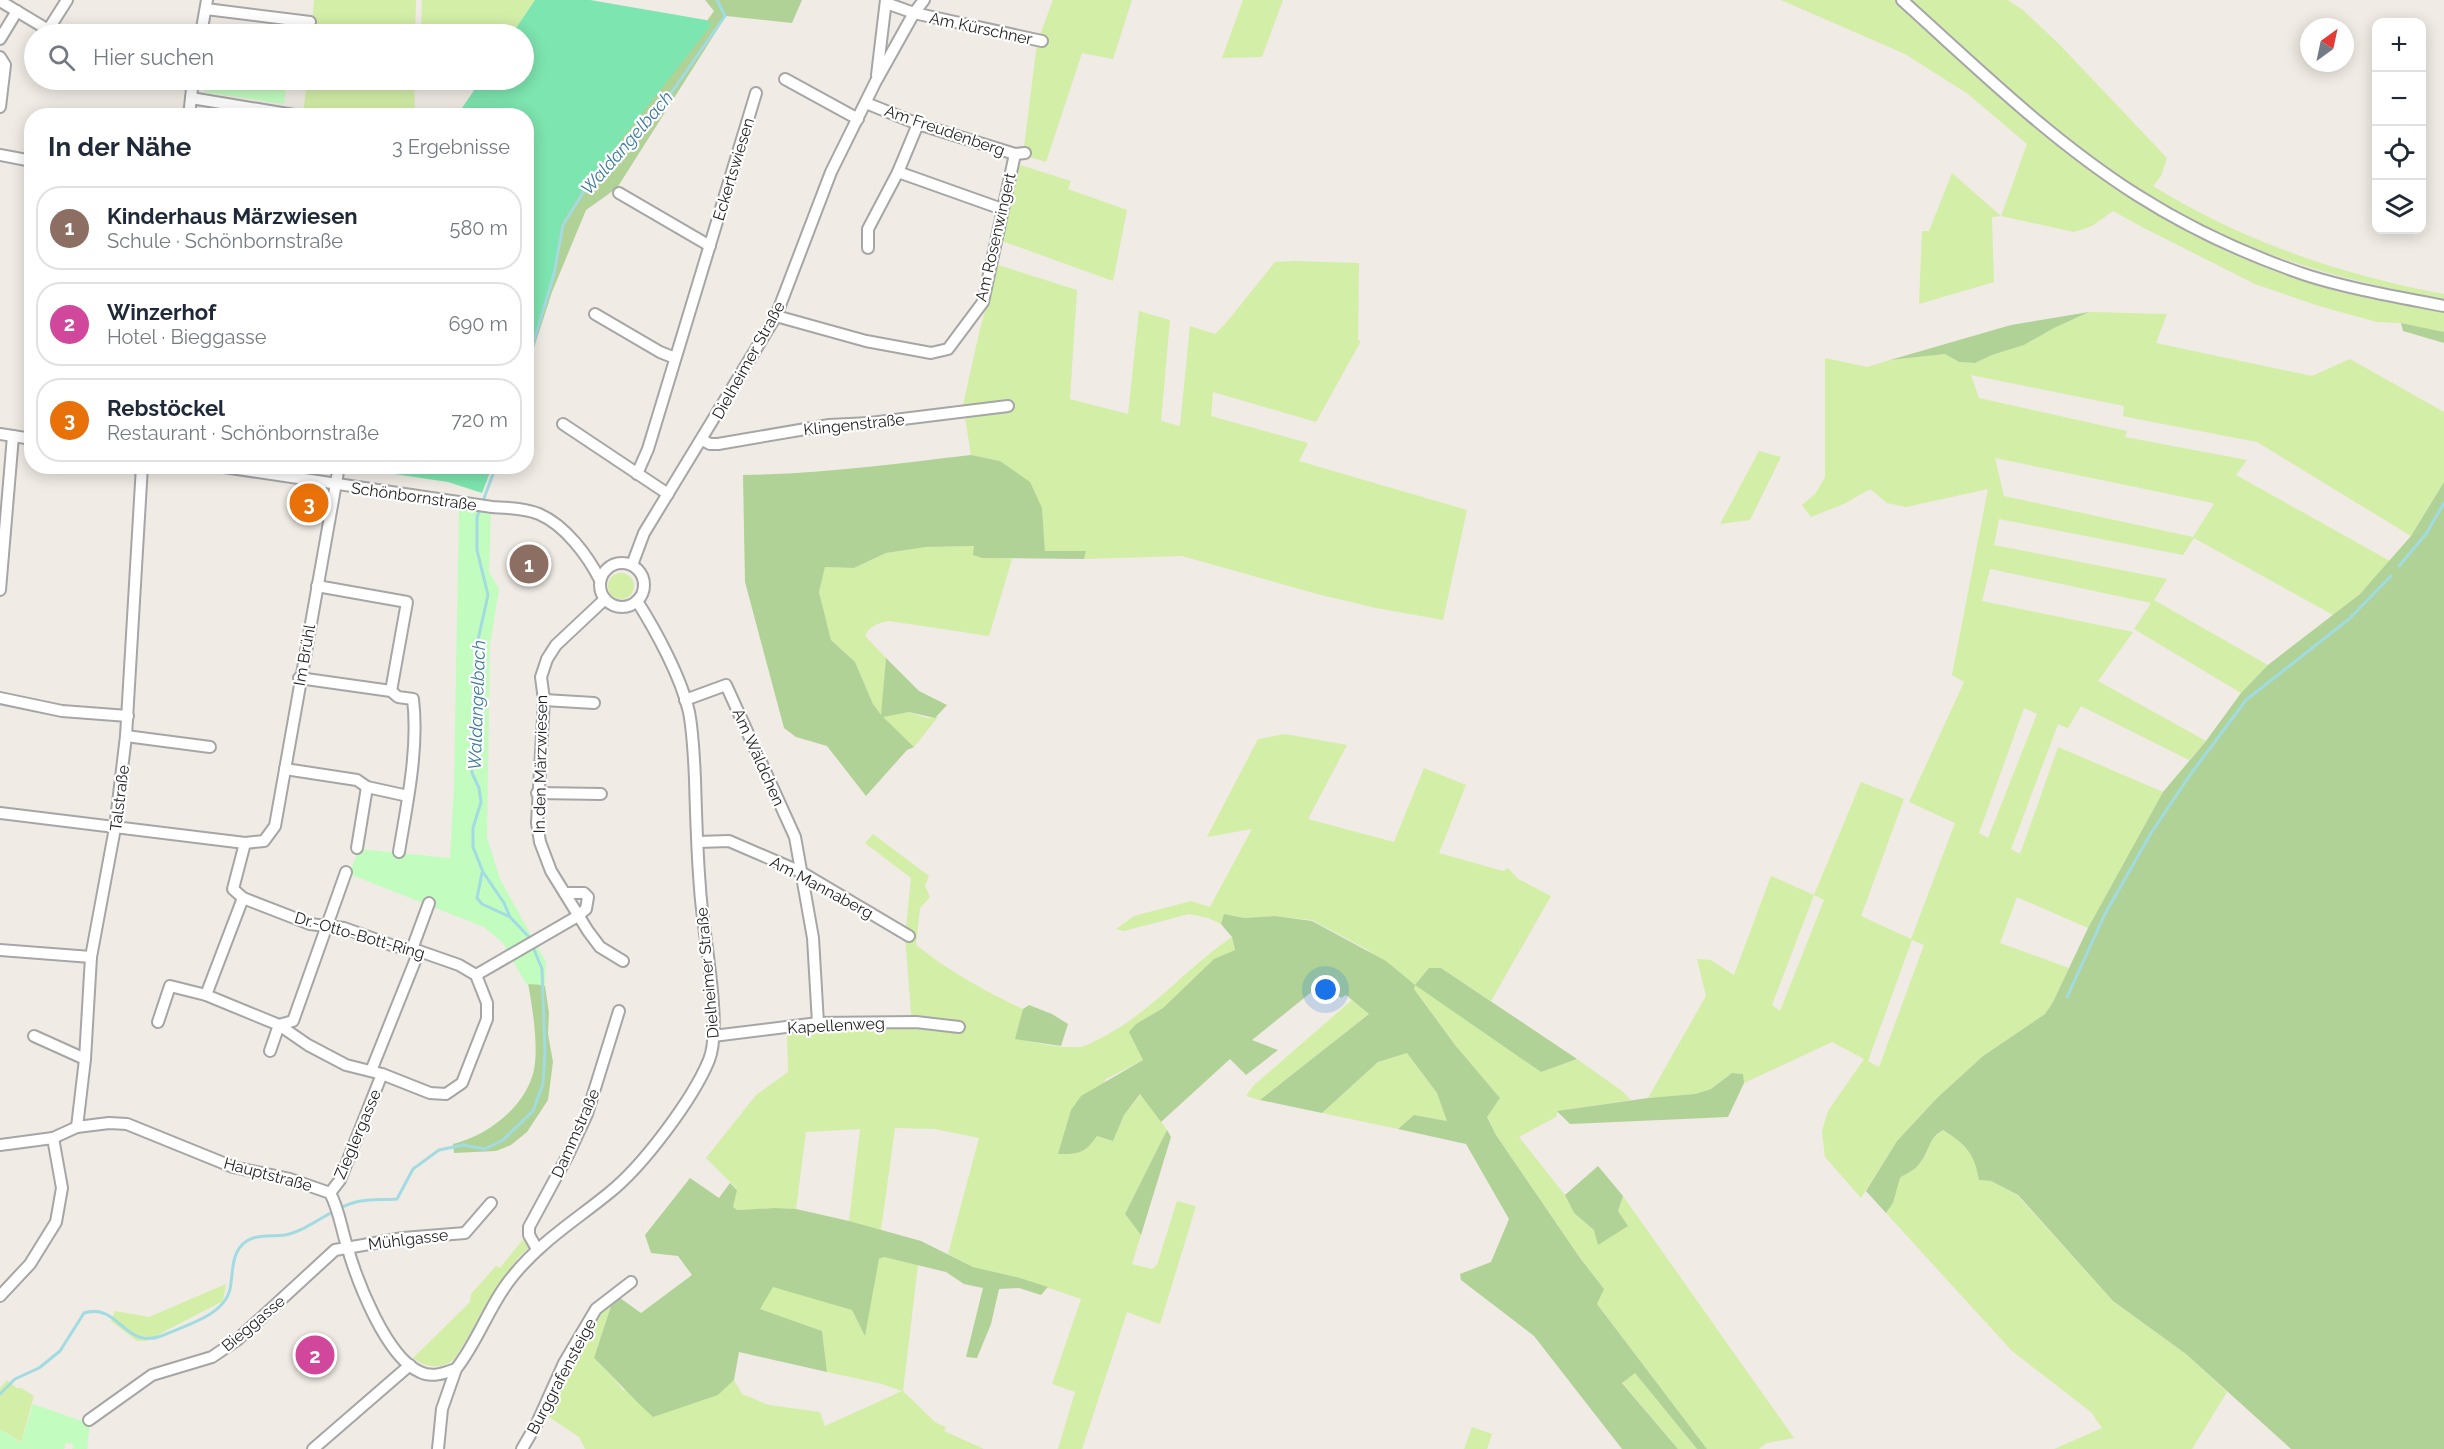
<!DOCTYPE html>
<html lang="de">
<head>
<meta charset="utf-8">
<style>
	body { margin:0; font-family:Raleway,sans-serif; background:#f6f6f7; color:#1f2937 }
	.controls { position:absolute; right:18px; top:18px; display:grid; overflow:hidden; border-radius:12px; box-shadow:0 3px 15px #0003 }
	.controls button { width:54px; height:54px; display:grid; place-items:center; padding:0; border:0; border-bottom:2px solid #e0e1e3; background:#fff; color:#1f2937; font:30px sans-serif }
	.compass { position:absolute; left:2300px; top:18px; width:54px; height:54px; border-radius:50%; background:#fff; box-shadow:0 3px 15px #0003; rotate:33deg }
	.you { position:absolute; left:1326px; top:990px; width:21px; height:21px; margin:-15px; border:4px solid #fff; border-radius:50%; background:#1a73e8; box-shadow:0 0 0 9px #1a73e833 }
	.badge { display:grid; place-items:center; width:39px; height:39px; border-radius:50%; background:#db2777; color:#fff; font-size:20px; font-weight:700 }
	.pin { position:absolute; translate:-50% -50%; border:3px solid #fff; box-shadow:0 2px 6px #0006 }
	.list { margin:0; padding:0; list-style:none }
	h2 { display:flex; justify-content:space-between; align-items:center; height:78px; margin:0; padding:0 24px; font-size:26px }
	h2 small { font-size:20px; font-weight:400; color:#747a83 }
	.list li { display:grid; grid-template-columns:39px 1fr auto; gap:18px; align-items:center; box-sizing:border-box; height:84px; margin:0 12px 12px; padding:0 12px; border:2px solid #e0e1e3; border-radius:24px }
	.list b { display:block; font-size:22px; white-space:nowrap }
	.list p { margin:0; font-size:20px; white-space:nowrap; color:#747a83 }
	.list em { font-size:20px; font-style:normal; color:#747a83 }
	.icon { flex:none; width:33px; height:33px; fill:none; stroke:currentColor; stroke-width:2; stroke-linecap:round; stroke-linejoin:round }
	.map { position:relative; flex:none; width:2444px; height:1449px; overflow:hidden }
	.search { position:absolute; background:#fff; box-shadow:0 3px 15px #0003; left:24px; top:24px; width:510px; height:66px; display:flex; align-items:center; gap:15px; box-sizing:border-box; padding:0 21px; border-radius:33px; color:#747a83; font-size:22px }
	.panel { position:absolute; background:#fff; box-shadow:0 3px 15px #0003; left:24px; top:108px; width:510px; height:366px; border-radius:24px }
	.map>svg:first-child { display:block }
	.grass { fill:#d3eea7; fill-rule:evenodd }
	.forest { fill:#b0d296 }
	.park { fill:#c2fdbf }
	.pitch { fill:#7de5af }
	.lines { fill:none; stroke-linecap:round; stroke-linejoin:round }
	.stream { stroke:#a2dbe1; stroke-width:3 }
	.minor-casing { stroke:#a6a6a6; stroke-width:14 }
	.minor { stroke:#fff; stroke-width:10 }
	.labels { text-anchor:middle; stroke-width:4.5; stroke-linejoin:round; paint-order:stroke }
	.street-label { font-size:16px; fill:#1f1f1f; stroke:#fff }
	.water-label { font-size:18px; font-style:italic; fill:#3c7a9d; stroke:#fff }
</style>
</head>
<body>
<div class="map">
<svg width="2444" height="1449" viewBox="0 0 2444 1449">
	<rect width="100%" height="100%" fill="#f0ebe4"/>
	<g class="grass">
		<path d="M314 0H416L415 34H311Z"/>
		<path d="M422 0H535L512 34H421Z"/>
		<path d="M1053 0H1132L1113 59 1082 53 1046 162 1023 155 1037 43Z"/>
		<path d="M1243 0H1283L1262 57 1222 58Z"/>
		<path d="M1781 0H1894C2009 106 2130 221 2281 273 2334 291 2389 302 2444 311V332L2401 323 2377 322 2319 306 2255 284 2144 228 2113 211 2092 226 2074 232 2001 216 1992 217 1994 282 1919 304 1922 231H1929L1952 173 2001 216 2027 144 1968 94 1905 54Z"/>
		<path d="M1912 0H2008L2023 10 2059 44 2167 158 2161 176 2153 186C2242 241 2341 275 2444 294V299C2354 283 2266 260 2186 216 2083 161 1997 78 1912 0Z"/>
		<path d="M307 80H414L415 115H303Z"/>
		<path d="M1020 165 1071 181 1068 189 1127 210 1113 281 1002 241Z"/>
		<path d="M1295 261 1359 263 1358 340 1361 341 1316 422 1213 392 1211 416 1308 443 1299 461 1467 510 1443 620 1376 608 1317 594 1182 556 1084 559 1085 551H1045L1042 508 1000 461 971 455 963 405 980 329 998 265 1077 290 1070 399 1128 414 1139 311 1170 320 1161 421 1180 426 1190 326 1215 334 1226 323 1275 262Z"/>
		<path d="M2089 312 2167 314 2156 343 2312 376 2350 359 2444 412V482L2411 536 2257 442 2132 418 2123 416 2124 406 1971 375 1979 398 2127 431 2125 437 2247 460 2236 475 2390 561 2360 594 2333 615 2194 538 2183 555 1999 519 1994 545 2167 579 2154 600 2268 665 2241 693 2134 629 2151 603 1990 569 1982 601 2133 632 2098 681 2206 741 2189 760 2081 706 2068 728 2058 724 2011 849 2020 854 2058 747 2163 792 2088 928 2017 897 2000 943 2069 968 2053 1002 2045 1014 1983 1056 1937 1098 1897 1141 1861 1198 1825 1157 1822 1131 1828 1111 1864 1059 1832 1042 1744 1083 1742 1074 1732 1073 1711 1089 1695 1094 1648 1098 1706 996 1697 959 1711 960 1734 975 1771 876 1814 895 1861 782 1904 799 1861 916 1911 939 1955 823 1909 802 1964 682 1952 675 1988 489 1906 507 1887 503 1870 489 1844 504 1811 517 1802 505 1816 493 1825 477V358L1867 367 1890 360 1945 354 1959 362 1975 363 1992 355 2024 345 2054 328ZM1995 458 2213 503 2214 504 2193 537 2004 496ZM2024 708 2037 714 1988 838 1979 833ZM1814 895 1824 900 1780 1011 1772 1005ZM1912 940 1924 945 1879 1067 1868 1061Z"/>
		<path d="M1759 451 1781 457 1750 520 1720 524Z"/>
		<path d="M975 546 973 555 1012 559 989 636 889 621C878 623 869 626 865 636L886 658 882 716 909 712 927 718 938 717 914 747 882 717 873 704 855 662 831 640 819 592 825 567 854 568 886 553 926 547Z"/>
		<circle cx="621" cy="586" r="13"/>
		<path d="M1285 734 1347 745 1308 819 1394 842 1424 768 1466 785 1439 853 1503 871 1508 868 1518 879 1551 896 1491 1001 1441 968 1465 1018 1541 1072 1577 1059 1622 1091 1631 1100 1558 1111 1556 1117 1519 1137 1565 1195 1574 1213 1594 1230 1618 1211 1623 1196 1794 1438 1767 1443 1759 1449H1707L1597 1304 1603 1288 1580 1258 1496 1135 1487 1116 1500 1098 1455 1045 1414 989 1368 950 1312 920 1275 916 1244 918 1225 914 1221 924 1208 918 1189 914 1124 931 1116 929 1134 916 1191 901 1210 907 1252 829 1207 837 1258 739Z"/>
		<path d="M873 834 929 876 925 886 930 897 920 908 916 945C949 971 984 991 1023 1009L1016 1039C1036 1042 1059 1049 1080 1047 1087 1046 1094 1041 1101 1038 1151 1013 1186 968 1232 937L1235 950 1214 959 1163 1008 1136 1024 1143 1060 1106 1079 1058 1154C1077 1155 1086 1152 1097 1136L1113 1141 1124 1115 1141 1094 1167 1130 1125 1214 1141 1235 1132 1264 1152 1269 1157 1265 1177 1201 1196 1206 1160 1324 1127 1312 1082 1449H1058L1075 1392 1052 1384 1081 1299 1020 1278 973 1267 948 1254 979 1138 935 1129 895 1128 881 1230 849 1221 860 1129 806 1132 796 1209 775 1208 737 1210 732 1207 737 1189 706 1158 756 1095 788 1072 787 1032 831 1027 912 1025 905 937 911 878 865 843Z"/>
		<path d="M1352 1000 1369 1014 1260 1100 1246 1096 1253 1086Z"/>
		<path d="M1407 1053 1437 1093 1448 1121 1414 1115 1398 1129 1322 1113 1378 1062Z"/>
		<path d="M1943 1130C1966 1145 1975 1152 1979 1180L1991 1181 2017 1195 2113 1301 2186 1354 2227 1392 2192 1449H2054L2102 1428 2091 1412 2012 1351 1886 1213 1893 1203 1900 1178C1913 1168 1928 1162 1929 1142Z"/>
		<path d="M525 1237 529 1247 518 1258 455 1358C443 1370 426 1368 413 1358L470 1302 471 1294 496 1266 500 1268Z"/>
		<path d="M884 1257 918 1265 903 1391 936 1423 946 1427 944 1431 984 1449H585L579 1437 543 1413 566 1367 605 1305 611 1306 594 1358 613 1377 623 1390 718 1395 734 1380 742 1394 769 1405 820 1412 825 1426 902 1391 882 1384 827 1372 822 1331 759 1309 773 1286 852 1310 865 1335 879 1259Z"/>
		<path d="M226 1284 223 1301 146 1341H137L111 1321 115 1311 149 1317Z"/>
		<path d="M1635 1373 1697 1449H1678L1622 1382Z"/>
		<path d="M7 1380 17 1388H21L34 1396 21 1442 0 1429V1388Z"/>
		<path d="M1472 1427 1492 1434 1487 1449H1464Z"/>
	</g>
	<g class="forest">
		<path d="M705 0H802L792 23 726 16 617 188 586 210 552 292 529 363 527 394V327L550 201 662 84 714 11Z"/>
		<path d="M2089 312 2054 328 2024 345 1992 355 1975 363 1959 362 1945 354 1890 360 2011 325Z"/>
		<path d="M2401 323 2444 332V343L2403 331Z"/>
		<path d="M971 455 1000 461 1030 482 1042 508 1045 551H1086L1084 559 982 558 973 555 974 546 926 547 886 553 854 568 825 567 819 592 831 640 855 662 873 704 881 715 886 658 919 691 947 705 935 718 909 712 883 717 914 747 907 750 866 796 827 746 796 737 784 728 745 582 743 475C820 474 895 464 971 455Z"/>
		<path d="M2444 482V1449H2291L2186 1354 2113 1301 2018 1195 1991 1181 1979 1180C1974 1152 1966 1145 1943 1130 1926 1140 1931 1151 1919 1164 1914 1171 1906 1173 1900 1178L1893 1203 1886 1213 1866 1191 1897 1141 1937 1098 1983 1056 2045 1014 2053 1002 2088 928 2163 792 2206 741 2241 693 2268 665 2360 594 2411 536Z"/>
		<path d="M1224 914 1244 918 1275 916 1312 921 1386 961 1415 985 1429 968H1441L1577 1059 1541 1072 1415 985 1414 989 1455 1045 1500 1098 1487 1117 1496 1135 1580 1258 1604 1289 1597 1304 1707 1449H1697L1635 1373 1622 1383 1678 1449H1622L1534 1336 1461 1280 1460 1274 1491 1262 1509 1219 1466 1144 1398 1129 1414 1115 1447 1121 1437 1093 1407 1053 1378 1062 1322 1113 1260 1100 1369 1014 1346 995 1341 998 1324 982 1252 1040 1278 1050 1246 1075 1230 1059 1161 1122 1140 1094 1124 1115 1113 1141 1097 1136C1084 1154 1079 1154 1058 1154L1071 1110 1081 1096 1143 1060 1129 1032 1136 1024 1163 1008 1214 959 1235 950 1232 937 1221 924Z"/>
		<path d="M523 958 540 985 545 986 549 1013 548 1034 553 1062 548 1100 527 1132 511 1145 496 1151 454 1153 453 1144C486 1136 521 1110 532 1077 542 1050 529 987 523 958Z"/>
		<path d="M1029 1005 1052 1014 1068 1024 1061 1046 1015 1039 1023 1009Z"/>
		<path d="M1732 1073 1743 1074 1744 1083 1728 1117 1570 1124 1557 1111 1648 1098 1695 1094 1711 1089Z"/>
		<path d="M1167 1130 1171 1137 1141 1235 1125 1214Z"/>
		<path d="M1598 1166 1623 1196 1618 1211 1628 1226 1598 1245 1594 1230 1574 1213 1565 1195Z"/>
		<path d="M690 1178 719 1198 730 1183 737 1190 733 1207 737 1210 775 1208 796 1209 849 1221 921 1241 973 1267 1020 1278 1048 1287 1041 1295 1019 1288 999 1289 991 1324 977 1358 966 1357 983 1288 964 1284 946 1272 884 1257 879 1259 865 1336 852 1310 773 1287 760 1309 822 1331 827 1372 739 1352 734 1380 718 1395 653 1417C632 1398 614 1377 594 1358L611 1306 620 1298 641 1313 692 1275 678 1256 651 1253 645 1235Z"/>
	</g>
	<g class="park">
		<path d="M207 80H287L284 104 204 92Z"/>
		<path d="M459 509 491 514 489 572 499 589 490 645 487 837 500 879 546 962 545 985 526 984 503 943 484 927 349 874 359 849 450 858 454 784Z"/>
		<path d="M33 1404 90 1424 87 1449H72L74 1444 66 1443 64 1449H0V1429L21 1443Z"/>
	</g>
	<g class="pitch">
		<path d="M535 0H590L706 20 712 24 585 186 561 224 553 274 527 363 526 116 431 115V110L458 114 481 80H524V34H512Z"/>
		<path d="M347 467H492L482 493 448 482Z"/>
	</g>
	<g class="lines">
		<g class="stream">
			<path d="M526 368 554 274 563 225 586 188 662 106 725 16 717 0"/>
			<path d="M2399 566 2426 534 2444 503"/>
			<path d="M482 873 477 898 482 904 510 917"/>
			<path d="M2067 997 2105 914 2151 833 2190 775 2246 700 2349 619 2391 576"/>
			<path d="M0 1394 15 1379 39 1368 60 1351 84 1313C118 1302 125 1350 161 1336 184 1326 224 1316 230 1289 233 1275 231 1256 242 1245 253 1233 270 1237 285 1235 310 1230 331 1208 356 1202 368 1199 383 1200 397 1199L413 1169 439 1150 463 1145 485 1149 503 1140 533 1111 543 1084 545 1052 542 969 529 937 510 917 504 903 483 872 473 847V828L481 802 479 788 472 773 476 649 488 595 477 550V517L496 466"/>
		</g>
		<defs>
			<g id="minor">
				<path d="M1902 0C1977 68 2052 141 2137 195 2189 228 2247 255 2306 275 2350 289 2398 297 2444 306"/>
				<path d="M0 1 55 34"/>
				<path d="M886 3 914 13 1042 41"/>
				<path d="M206 9 310 22"/>
				<path d="M48 30 67 0"/>
				<path d="M201 34 207 0"/>
				<path d="M0 39 17 11"/>
				<path d="M0 57 5 65 0 107"/>
				<path d="M877 75 886 0"/>
				<path d="M785 79 858 119"/>
				<path d="M191 98 294 115"/>
				<path d="M866 103 918 124 1015 154 1025 153"/>
				<path d="M189 116 193 80"/>
				<path d="M0 155 32 161"/>
				<path d="M898 172 1002 209"/>
				<path d="M619 193 710 246"/>
				<path d="M868 248V229L898 172 918 124"/>
				<path d="M595 314 660 352 675 358"/>
				<path d="M776 316 866 341 931 353 948 349 983 302 1015 154"/>
				<path d="M563 424 668 494"/>
				<path d="M0 434 32 439"/>
				<path d="M702 440 710 444H718L829 425 870 423 1008 406"/>
				<path d="M217 466 492 507C507 508 525 508 539 514 565 525 588 556 600 580"/>
				<path d="M637 474 648 449 756 93"/>
				<circle cx="622" cy="585" r="22"/>
				<path d="M632 565 644 533 776 316 831 172 876 81 914 13 924 0"/>
				<path d="M317 586 407 602 391 691"/>
				<path d="M0 590 13 436"/>
				<path d="M605 599 556 645 547 659 541 677 544 700 537 823 540 842 551 871 588 931 600 947 623 961"/>
				<path d="M299 678 391 691 398 697 413 699C419 749 407 803 399 852"/>
				<path d="M0 698 62 711 128 716"/>
				<path d="M544 700 594 703"/>
				<path d="M685 700 726 685 795 837 813 938 818 1023"/>
				<path d="M126 736 210 747"/>
				<path d="M285 769 357 780 367 787 408 796"/>
				<path d="M537 793 601 794"/>
				<path d="M0 813 245 843 264 841 275 826 339 466"/>
				<path d="M698 842 729 841 801 872 909 936"/>
				<path d="M357 848 367 787"/>
				<path d="M412 949 429 903"/>
				<path d="M0 950 91 957"/>
				<path d="M476 975 578 916 586 909 588 897 584 893H565"/>
				<path d="M206 995 243 898 233 889 245 843"/>
				<path d="M158 1022 170 986 206 995 279 1025 308 1045 346 1065 382 1074 430 1093 446 1094 462 1083 487 1019V1003L476 975 459 965 419 951 394 946 344 928 310 924 243 898"/>
				<path d="M34 1036 85 1059"/>
				<path d="M713 1036 818 1023 916 1022 959 1027"/>
				<path d="M270 1051 279 1025 293 1021 346 872"/>
				<path d="M371 1071 419 951"/>
				<path d="M77 1127 85 1059 91 957 115 828 126 736 142 466"/>
				<path d="M0 1145 53 1138 77 1127 109 1123 127 1124 233 1167 290 1179 330 1193C339 1209 341 1228 347 1246 357 1281 386 1357 420 1372 432 1378 445 1373 456 1369L442 1409 438 1449"/>
				<path d="M330 1193 340 1180 382 1074"/>
				<path d="M537 1249 529 1235V1227L568 1155 587 1114 619 1011"/>
				<path d="M0 1296 30 1264 56 1222 62 1188 53 1138"/>
				<path d="M456 1369C479 1340 490 1303 513 1276 540 1242 576 1220 609 1193 643 1166 693 1099 709 1060 723 1026 702 929 700 888 697 852 696 816 695 779 694 757 693 733 689 712 681 677 656 631 637 601"/>
				<path d="M89 1420 152 1375 212 1357 237 1340 335 1250 403 1238 465 1233 491 1203"/>
				<path d="M313 1449 410 1365"/>
				<path d="M522 1449 537 1423 564 1363 596 1309 631 1282"/>
			</g>
		</defs>
		<use href="#minor" class="minor-casing"/>
		<use href="#minor" class="minor"/>
	</g>
	<g class="labels">
		<g class="street-label">
			<text transform="translate(981 28) rotate(12)" y="6">Am Kürschner</text>
			<text transform="translate(945 130) rotate(19)" y="6">Am Freudenberg</text>
			<text transform="translate(733 169) rotate(-73)" y="6">Eckertswiesen</text>
			<text transform="translate(995 237) rotate(-77)" y="6">Am Rosenwingert</text>
			<text transform="translate(748 360) rotate(-61)" y="6">Dielheimer Straße</text>
			<text transform="translate(854 424) rotate(-6)" y="6">Klingenstraße</text>
			<text transform="translate(414 496) rotate(8)" y="6">Schönbornstraße</text>
			<text transform="translate(304 655) rotate(-80)" y="6">Im Brühl</text>
			<text transform="translate(759 757) rotate(66)" y="6">Am Wäldchen</text>
			<text transform="translate(540 764) rotate(-89)" y="6">In den Märzwiesen</text>
			<text transform="translate(119 798) rotate(-83)" y="6">Talstraße</text>
			<text transform="translate(822 887) rotate(28)" y="6">Am Mannaberg</text>
			<text transform="translate(360 935) rotate(16)" y="6">Dr.-Otto-Bott-Ring</text>
			<text transform="translate(707 973) rotate(-95)" y="6">Dielheimer Straße</text>
			<text transform="translate(836 1025) rotate(-3)" y="6">Kapellenweg</text>
			<text transform="translate(575 1133) rotate(-66)" y="6">Dammstraße</text>
			<text transform="translate(357 1134) rotate(-67)" y="6">Zieglergasse</text>
			<text transform="translate(268 1174) rotate(15)" y="6">Hauptstraße</text>
			<text transform="translate(408 1239) rotate(-7)" y="6">Mühlgasse</text>
			<text transform="translate(253 1323) rotate(-40)" y="6">Bieggasse</text>
			<text transform="translate(561 1376) rotate(-62)" y="6">Burggrafensteige</text>
		</g>
		<g class="water-label">
			<text transform="translate(627 143) rotate(-49)" y="6">Waldangelbach</text>
			<text transform="translate(477 705) rotate(-88)" y="6">Waldangelbach</text>
		</g>
	</g>
</svg>
<div class="controls">
<button>+</button>
<button>−</button>
<button><svg class="icon" aria-label="locate" viewBox="0 0 24 24"><circle cx="12" cy="12" r="6"/><path d="M12 2v4M12 18v4M2 12h4M18 12h4"/></svg></button>
<button><svg class="icon" aria-label="layers" viewBox="0 0 24 24"><path d="M12 4l9 5-9 5-9-5zM3 14l9 5 9-5"/></svg></button>
</div>
<svg class="compass" viewBox="-18 -18 36 36"><path d="M0-13l5 13h-10z" fill="#e53935"/><path d="M0 13l5-13h-10z" fill="#747a83"/></svg>
<div class="you"></div>
<div class="pin badge" style="left:529px;top:564px;background:#8d6e63">1</div>
<div class="pin badge" style="left:315px;top:1355px;background:#d1479c">2</div>
<div class="pin badge" style="left:309px;top:503px;background:#e8710a">3</div>
<div class="search"><svg class="icon" aria-label="search" viewBox="0 0 24 24"><circle cx="10" cy="10" r="6"/><path d="M15 15l6 6"/></svg>Hier suchen</div>
<section class="panel">
<h2>In der Nähe<small>3 Ergebnisse</small></h2>
<ul class="list">
<li><span class="badge" style="background:#8d6e63">1</span><div><b>Kinderhaus Märzwiesen</b><p>Schule · Schönbornstraße</p></div><em>580 m</em></li>
<li><span class="badge" style="background:#d1479c">2</span><div><b>Winzerhof</b><p>Hotel · Bieggasse</p></div><em>690 m</em></li>
<li><span class="badge" style="background:#e8710a">3</span><div><b>Rebstöckel</b><p>Restaurant · Schönbornstraße</p></div><em>720 m</em></li>
</ul>
</section>
</div>
</body>
</html>
